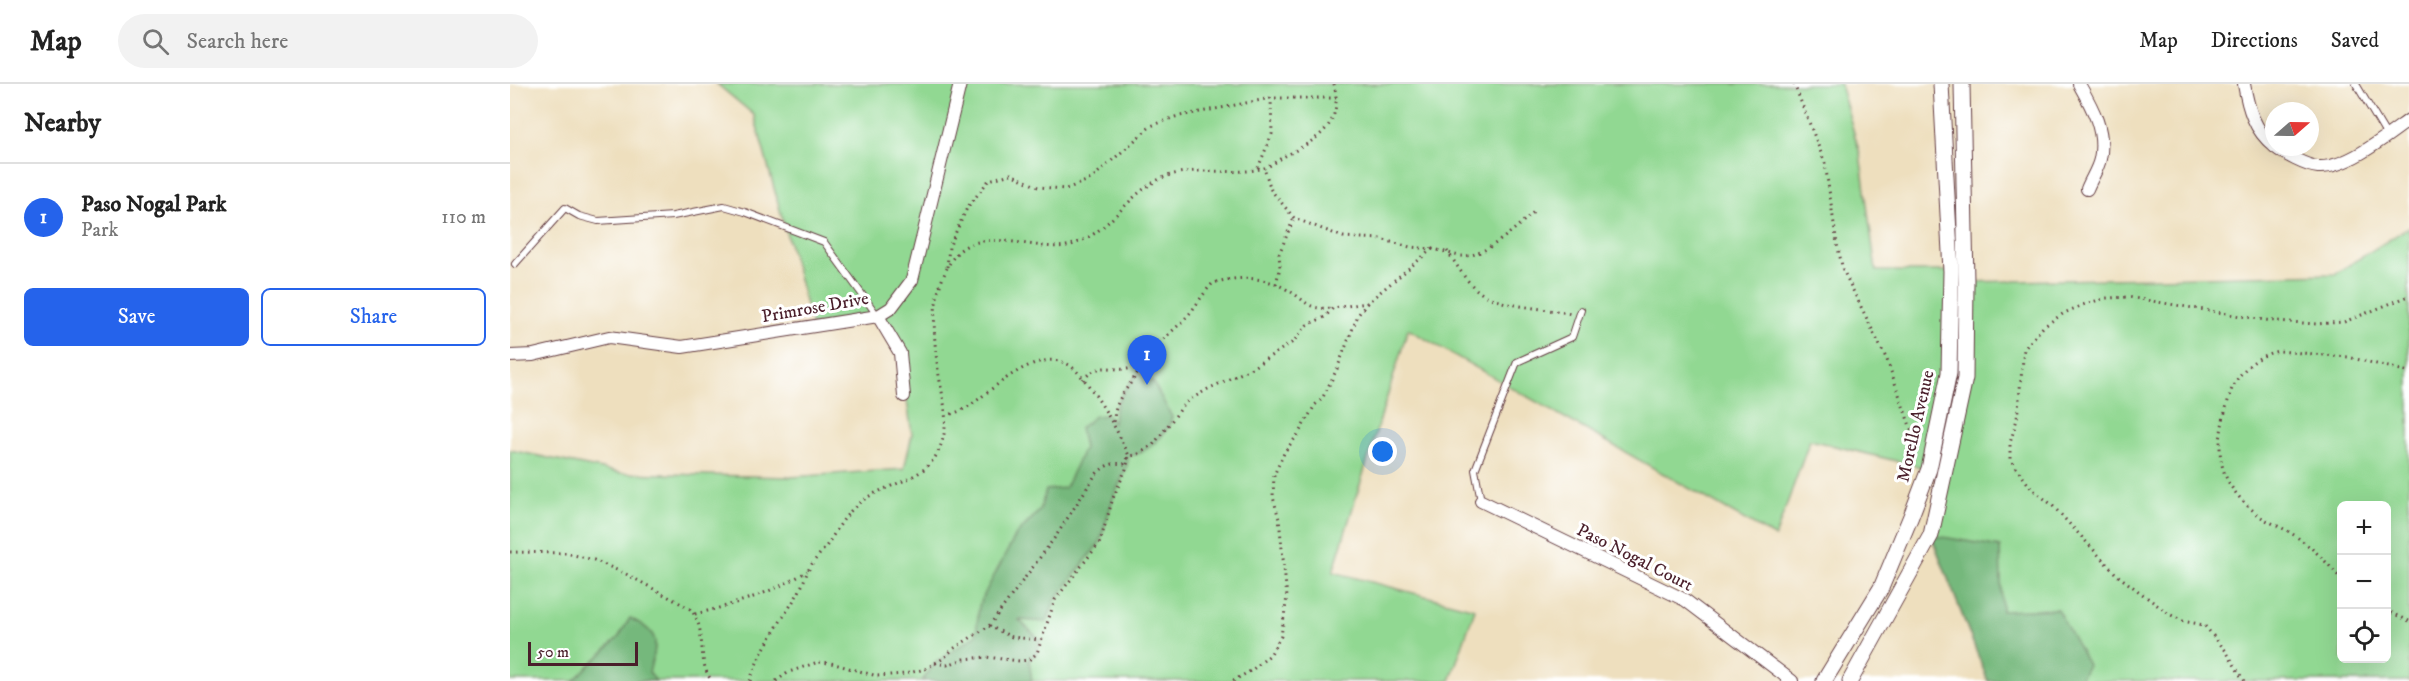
<!DOCTYPE html>
<html lang="en">
<head>
<meta charset="utf-8">
<style>
	body { margin:0; font-family:"IM FELL DW Pica",serif; background:#f2f2f2; color:#222 }
	.controls { position:absolute; right:18px; bottom:18px; display:grid; overflow:hidden; border-radius:9px; box-shadow:0 6px 24px #0002 }
	.controls button { width:54px; height:54px; display:grid; place-items:center; padding:0; border:0; border-bottom:2px solid #e0e0e0; background:#fff; color:#222; font:30px sans-serif }
	.compass { position:absolute; left:1755px; top:18px; width:54px; height:54px; border-radius:50%; background:#fff; box-shadow:0 6px 24px #0002; rotate:70deg }
	.scale { position:absolute; left:18px; bottom:15px; width:110px; box-sizing:border-box; padding-left:6px; border:3px solid #4a1f2b; border-top:0; font-size:16px; line-height:21px; white-space:nowrap; color:#4a1f2b; -webkit-text-stroke:4px #fff; paint-order:stroke }
	.you { position:absolute; left:873px; top:368px; width:21px; height:21px; margin:-15px; border:4px solid #fff; border-radius:50%; background:#1a73e8; box-shadow:0 0 0 9px #1a73e833 }
	.badge { display:grid; place-items:center; width:39px; height:39px; border-radius:50%; background:#2563eb; color:#fff; font-size:20px; font-weight:700 }
	.pin { position:absolute; translate:-50% -50px; filter:drop-shadow(0 2px 3px #0008) }
	.pin::after { content:''; position:absolute; top:32px; width:21px; height:18px; background:inherit; clip-path:polygon(0 0,100% 0,50% 100%) }
	.list { margin:0; padding:0; list-style:none }
	h2 { display:flex; justify-content:space-between; align-items:center; height:78px; margin:0; padding:0 24px; font-size:26px }
	h2 small { font-size:20px; font-weight:400; color:#767676 }
	.list li { display:grid; grid-template-columns:39px 1fr auto; gap:18px; align-items:center; box-sizing:border-box; height:108px; padding:0 24px; border-top:2px solid #e0e0e0 }
	.list b { display:block; font-size:22px; white-space:nowrap }
	.list p { margin:0; font-size:20px; white-space:nowrap; color:#767676 }
	.list em { font-size:20px; font-style:normal; color:#767676 }
	.actions { display:flex; gap:12px; padding:18px 24px }
	.actions a { flex:1; padding:14px 0; border:2px solid #2563eb; border-radius:9px; text-align:center; font-size:21px; color:#2563eb }
	.actions .main { background:#2563eb; color:#fff }
	.icon { flex:none; width:33px; height:33px; fill:none; stroke:currentColor; stroke-width:2; stroke-linecap:round; stroke-linejoin:round }
	.map { position:relative; flex:none; width:1899px; height:597px; overflow:hidden }
	header { display:flex; align-items:center; gap:36px; box-sizing:border-box; height:84px; padding:0 30px; background:#fff; border-bottom:2px solid #e0e0e0 }
	header strong { font-size:28px }
	nav { display:flex; gap:33px; margin-inline-start:auto; font-size:21px }
	.search { width:420px; height:54px; background:#f2f2f2; display:flex; align-items:center; gap:15px; box-sizing:border-box; padding:0 21px; border-radius:33px; color:#767676; font-size:22px }
	main { display:flex }
	aside { flex:1; background:#fff }
	.map>svg:first-child { display:block }
	.green { fill:#91d892; stroke:#6e7c5e; stroke-width:1.5; fill-rule:evenodd }
	.forest { fill:#74b87c; stroke:#5f6c54; stroke-width:1.5 }
	.lines { fill:none; stroke-linecap:round; stroke-linejoin:round }
	.service-casing { stroke:#633c41; stroke-width:8 }
	.minor-casing { stroke:#633c41; stroke-width:14 }
	.tertiary-casing { stroke:#633c41; stroke-width:17 }
	.path { stroke:#633c41; stroke-width:3; stroke-dasharray:1.5 4.5; stroke-linecap:butt }
	.service { stroke:#fff; stroke-width:6 }
	.minor { stroke:#fff; stroke-width:12 }
	.tertiary { stroke:#fff; stroke-width:15 }
	.labels { text-anchor:middle; stroke-width:6; stroke-linejoin:round; paint-order:stroke }
	.street-label { font-size:18px; fill:#4a1f2b; stroke:#fff }
</style>
</head>
<body>
<header>
<strong>Map</strong>
<div class="search"><svg class="icon" aria-label="search" viewBox="0 0 24 24"><circle cx="10" cy="10" r="6"/><path d="M15 15l6 6"/></svg>Search here</div>
<nav><a>Map</a><a>Directions</a><a>Saved</a></nav>
</header>
<main>
<aside>
<h2>Nearby<small></small></h2>
<ul class="list">
<li><span class="badge">1</span><div><b>Paso Nogal Park</b><p>Park</p></div><em>110 m</em></li>
</ul>
<div class="actions"><a class="main">Save</a><a>Share</a></div>
</aside>
<div class="map">
<svg width="1899" height="597" viewBox="0 0 1899 597">
	<rect width="100%" height="100%" fill="#fff"/>
	<filter id="ink" filterUnits="userSpaceOnUse"><feTurbulence type="fractalNoise" baseFrequency=".0167" numOctaves="2"/><feDisplacementMap in="SourceGraphic" scale="12" xChannelSelector="R" yChannelSelector="G"/><feConvolveMatrix kernelMatrix="1 2 1 2 8 2 1 2 1" color-interpolation-filters="sRGB"/></filter>
	<filter id="wash" filterUnits="userSpaceOnUse"><feTurbulence type="fractalNoise" baseFrequency=".008" numOctaves="4" result="noise"/><feDisplacementMap in="SourceGraphic" scale="24" xChannelSelector="R" yChannelSelector="G"/><feGaussianBlur stdDeviation="1.35" result="paint"/><feColorMatrix in="noise" values="0 0 0 0 0 0 0 0 0 0 0 0 0 0 0 0 0 1.4 0 .05"/><feComposite in="paint" operator="in"/></filter>
	<g filter="url(#wash)">
		<rect width="100%" height="100%" fill="#eedfbe"/>
		<g class="green">
			<path d="M207 0H1330L1350 70 1366 187H1441L1439 289 1415 384 1300 356 1265 453 898 245 823 488 965 525 940 597H0V366L111 389 281 393 394 385 402 351 390 269 367 232 302 243 244 31Z"/>
			<path d="M1899 143V597H1478L1421 451 1455 294 1456 198 1825 190ZM1832 422H1876V574H1832Z"/>
		</g>
		<g class="forest">
			<path d="M629 288 643 298 662 333C657 351 637 370 619 372L616 385 603 414 590 458 545 516 537 538 509 536 530 556 527 569 519 576 522 597H412L425 579 466 551 469 522 477 505 506 451 530 426 536 406 555 404 574 364 570 344 585 332 597 331 603 339C604 318 615 304 629 288Z"/>
			<path d="M1421 451 1490 463 1492 527 1547 525 1578 581 1569 597H1478Z"/>
			<path d="M120 534C151 550 148 557 139 588L146 597H63L108 554Z"/>
		</g>
	</g>
	<g filter="url(#ink)">
		<g class="lines">
			<defs>
				<g id="service">
					<path d="M1846 0 1877 52"/>
					<path d="M5 180 55 124 69 132 88 137 163 132 214 122 235 128 314 158 367 231"/>
					<path d="M971 417 965 386 1007 278 1062 253 1071 226"/>
				</g>
				<g id="minor">
					<path d="M1569 0C1582 23 1596 47 1590 75 1588 85 1581 95 1577 105"/>
					<path d="M1734 0C1738 24 1744 46 1764 62"/>
					<path d="M1765 63C1774 70 1796 82 1808 83 1836 85 1877 52 1899 36"/>
					<path d="M368 232 390 269 394 312"/>
					<path d="M0 272 23 271 99 253 172 263 368 232 381 224 402 196 450 0"/>
					<path d="M971 417 1175 516 1282 597"/>
				</g>
				<g id="tertiary">
					<path d="M1314 597 1371 504 1401 432 1419 385 1439 289 1441 187 1431 0"/>
					<path d="M1340 597 1421 451 1455 294 1456 198 1452 0"/>
				</g>
			</defs>
			<use href="#service" class="service-casing"/>
			<use href="#minor" class="minor-casing"/>
			<use href="#tertiary" class="tertiary-casing"/>
			<g class="path">
				<path d="M1284 0 1315 79 1327 160 1333 186 1377 276 1408 365"/>
				<path d="M748 84 762 50 761 14"/>
				<path d="M922 165C932 166 947 173 954 172 977 172 1009 141 1025 127"/>
				<path d="M937 167C946 179 954 195 966 205 987 224 1033 223 1061 230"/>
				<path d="M437 183 439 163 457 124 479 96 501 90 528 103 556 105 581 95 641 42 665 33 761 14H826"/>
				<path d="M766 200 770 183 769 170 784 134"/>
				<path d="M573 296C596 270 609 297 631 278 635 275 636 270 640 267 653 255 668 243 680 229 688 219 694 208 703 199 727 192 754 192 776 205 797 216 795 226 822 224"/>
				<path d="M604 338C604 310 625 301 632 278"/>
				<path d="M0 468 56 469 84 476 116 490"/>
				<path d="M116 490 179 524C199 544 185 576 202 597"/>
				<path d="M1832 496C1817 478 1801 462 1781 449 1770 442 1756 438 1746 429 1702 394 1705 360 1720 310 1726 290 1747 270 1769 267L1838 273 1899 288"/>
				<path d="M1876 526 1899 537"/>
				<path d="M185 530C220 522 268 507 297 487"/>
				<path d="M479 542 502 553 530 556"/>
				<path d="M425 579 437 581 454 575 476 573 509 577 519 576 527 569 545 516 590 458 603 414 616 385 619 372 627 371 643 361 676 318 698 305 740 285 783 258 797 241 815 233 823 224 857 219 922 165 900 163 870 155 833 153 784 134 761 106 754 84"/>
				<path d="M240 597C250 565 272 536 289 508 293 500 295 493 299 485 304 475 313 468 319 458 328 444 335 431 348 420 371 400 414 398 428 368 441 340 434 320 429 292 424 259 420 223 434 191 438 181 444 170 453 164 484 144 534 171 564 160 601 147 618 109 652 94 684 80 722 93 754 84 761 82 768 76 775 72 806 56 834 42 824 0"/>
				<path d="M266 597 279 588 308 578 321 579 367 592 395 590 415 585 434 574 443 565 479 542 546 452 586 390C595 382 601 378 614 380L619 372C611 352 577 291 559 281 537 268 509 285 491 298 473 310 459 327 437 331"/>
				<path d="M723 597 742 586 760 571 771 552 777 513 769 435 763 413 764 391 775 367 787 352 805 321 812 315 827 285 848 231 857 219"/>
				<path d="M1734 597 1716 567 1694 541 1673 537 1659 530 1607 491 1541 420 1521 404 1500 375V359L1507 335 1514 265 1533 243 1554 229 1575 220 1596 214 1618 213 1754 236 1806 240 1834 238 1899 212"/>
			</g>
			<use href="#service" class="service"/>
			<use href="#minor" class="minor"/>
			<use href="#tertiary" class="tertiary"/>
		</g>
	</g>
	<g class="labels">
		<g class="street-label">
			<text transform="translate(305 223) rotate(-10)" y="6">Primrose Drive</text>
			<text transform="translate(1405 342) rotate(-77)" y="6">Morello Avenue</text>
			<text transform="translate(1125 473) rotate(27)" y="6">Paso Nogal Court</text>
		</g>
	</g>
</svg>
<div class="controls">
<button>+</button>
<button>−</button>
<button><svg class="icon" aria-label="locate" viewBox="0 0 24 24"><circle cx="12" cy="12" r="6"/><path d="M12 2v4M12 18v4M2 12h4M18 12h4"/></svg></button>
</div>
<svg class="compass" viewBox="-18 -18 36 36"><path d="M0-13l5 13h-10z" fill="#e53935"/><path d="M0 13l5-13h-10z" fill="#767676"/></svg>
<div class="scale">50 m</div>
<div class="you"></div>
<div class="pin badge" style="left:637px;top:301px">1</div>
</div>
</main>
</body>
</html>
